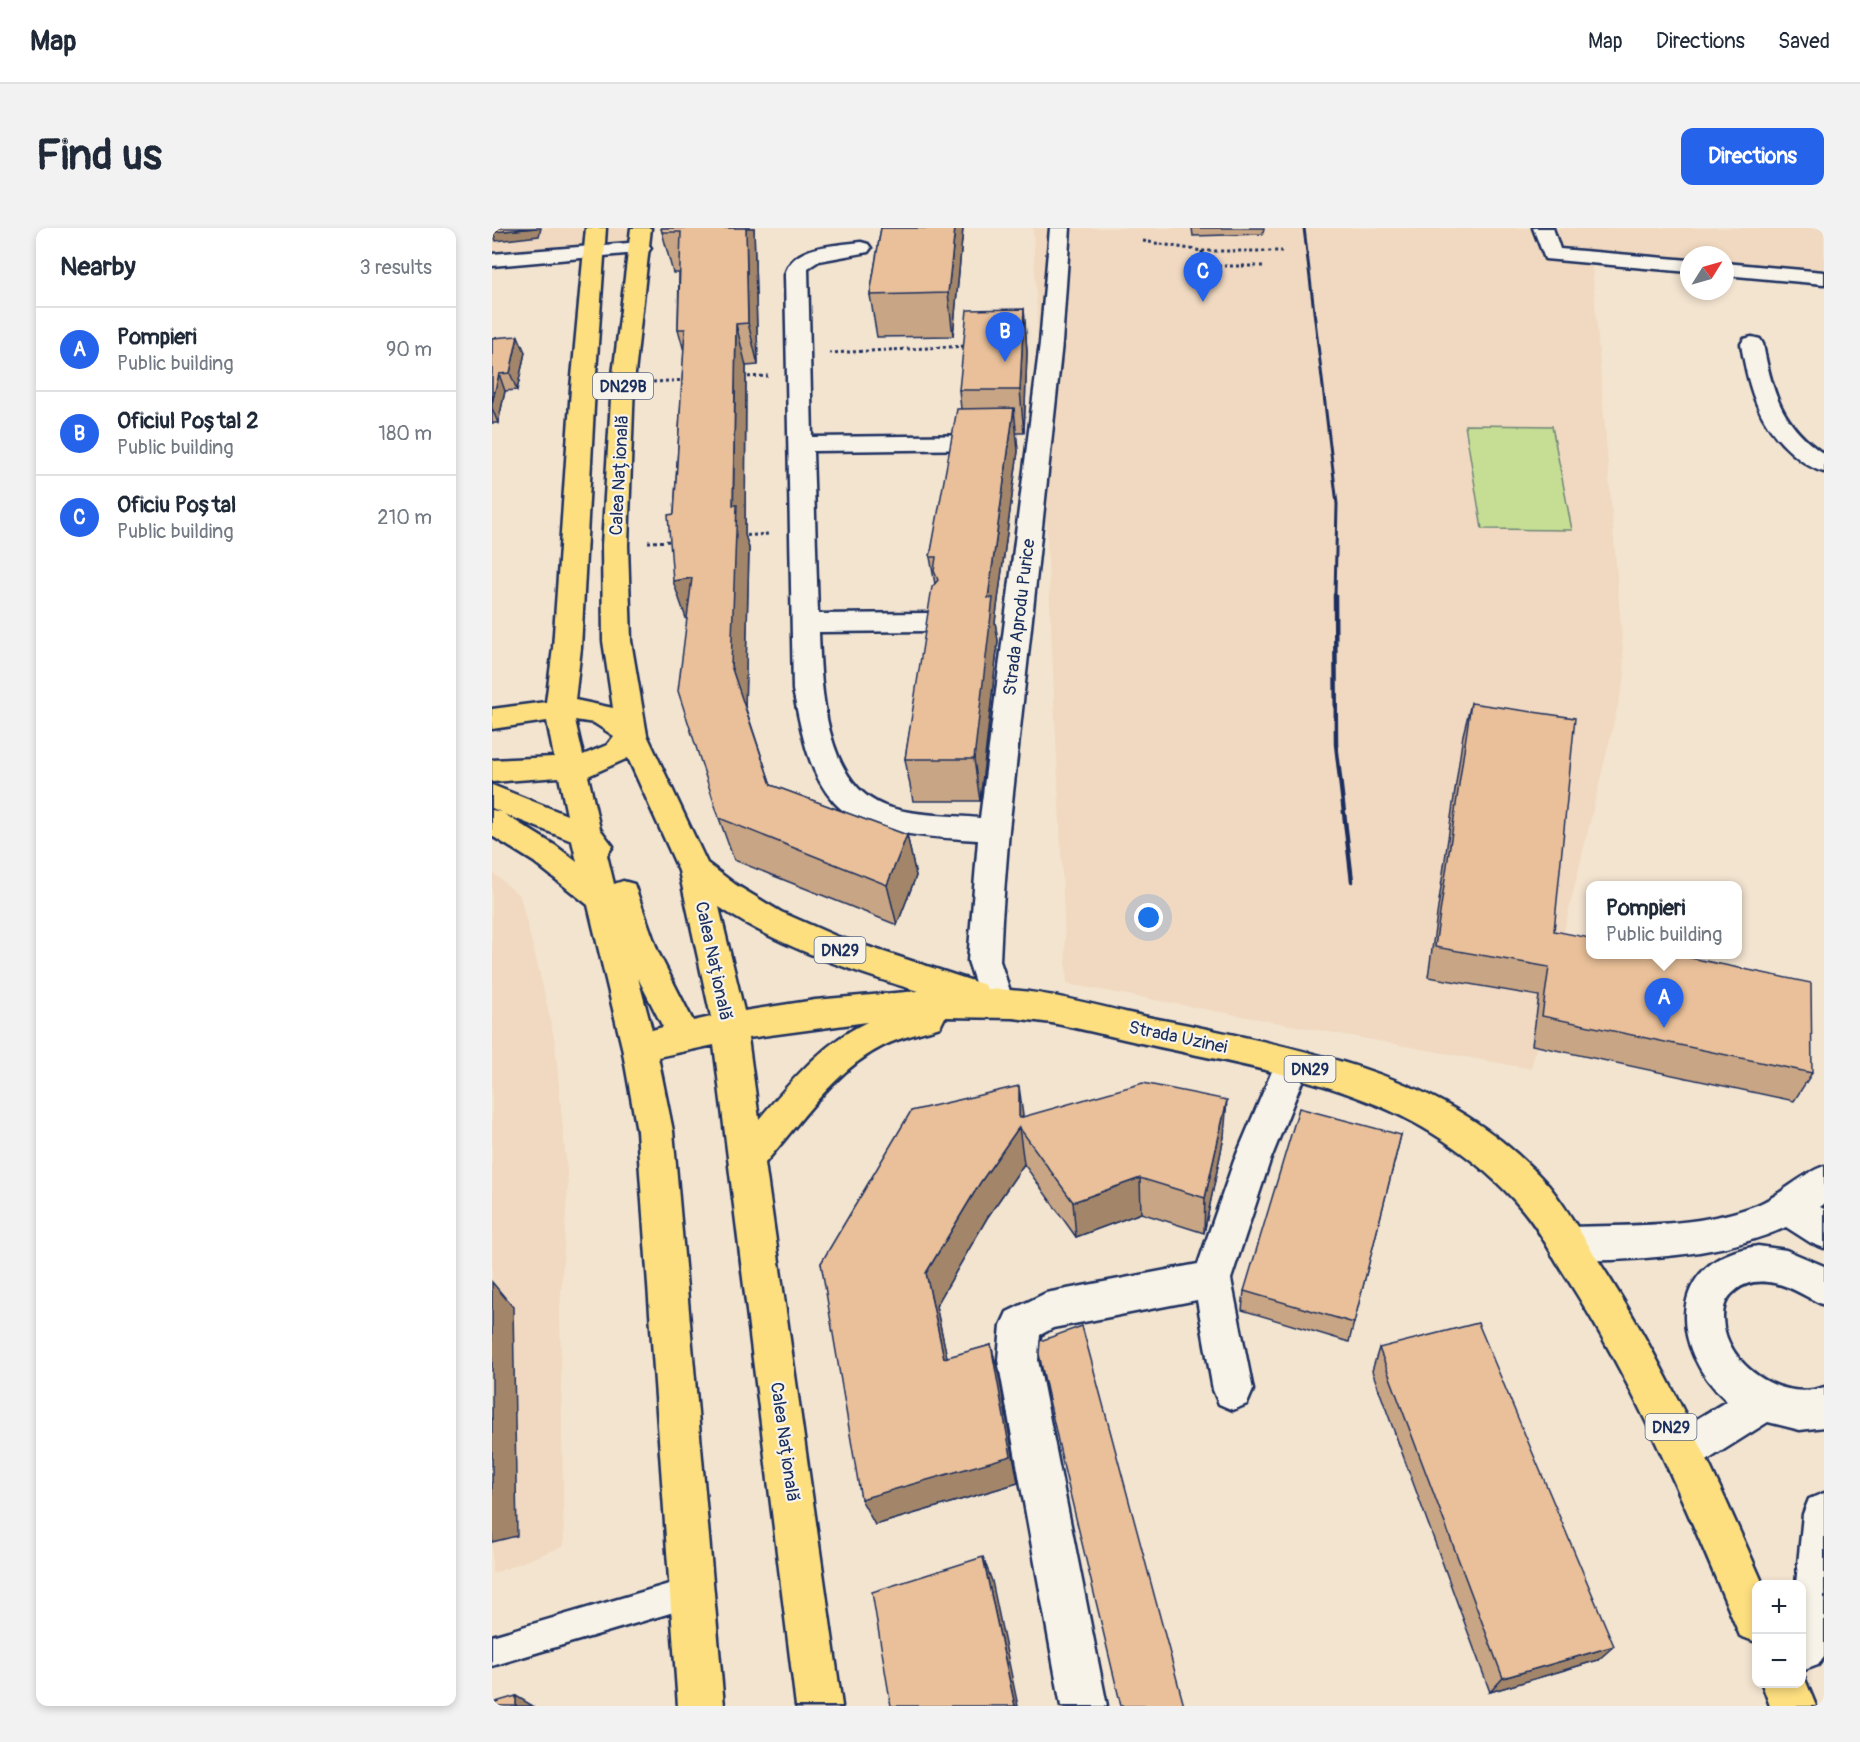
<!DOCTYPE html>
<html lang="en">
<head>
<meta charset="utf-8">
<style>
	body { margin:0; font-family:Pangolin,sans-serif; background:#f2f2f3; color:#1f2937 }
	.controls { position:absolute; right:18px; bottom:18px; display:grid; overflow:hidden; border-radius:12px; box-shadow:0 3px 9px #0003 }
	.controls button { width:54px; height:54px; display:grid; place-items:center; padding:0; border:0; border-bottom:2px solid #e0e1e3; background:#fff; color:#1f2937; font:30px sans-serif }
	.compass { position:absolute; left:1188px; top:18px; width:54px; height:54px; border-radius:50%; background:#fff; box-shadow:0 3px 9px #0003; rotate:53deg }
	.you { position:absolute; left:657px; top:690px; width:21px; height:21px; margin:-15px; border:4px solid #fff; border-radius:50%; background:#1a73e8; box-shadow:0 0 0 9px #1a73e833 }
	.badge { display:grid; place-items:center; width:39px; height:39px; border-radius:50%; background:#2563eb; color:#fff; font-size:20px; font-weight:700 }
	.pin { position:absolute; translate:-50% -50px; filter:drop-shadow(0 2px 3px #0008) }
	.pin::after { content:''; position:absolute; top:32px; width:21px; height:18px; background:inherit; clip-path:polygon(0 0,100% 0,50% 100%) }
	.popup { position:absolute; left:1094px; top:653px; width:156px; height:78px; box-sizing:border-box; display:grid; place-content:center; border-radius:12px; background:#fff; filter:drop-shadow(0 2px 4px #0005); font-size:20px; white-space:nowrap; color:#747a83 }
	.popup b { font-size:22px; color:#1f2937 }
	.popup::after { content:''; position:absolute; left:50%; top:100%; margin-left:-12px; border:12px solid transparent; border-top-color:#fff }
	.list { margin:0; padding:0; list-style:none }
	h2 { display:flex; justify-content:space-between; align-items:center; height:78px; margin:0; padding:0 24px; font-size:26px }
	h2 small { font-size:20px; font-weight:400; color:#747a83 }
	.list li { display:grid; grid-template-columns:39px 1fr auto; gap:18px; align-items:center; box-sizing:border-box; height:84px; padding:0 24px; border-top:2px solid #e0e1e3 }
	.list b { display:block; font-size:22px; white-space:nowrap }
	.list p { margin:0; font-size:20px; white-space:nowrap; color:#747a83 }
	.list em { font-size:20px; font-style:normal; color:#747a83 }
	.map { position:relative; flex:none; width:1332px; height:1478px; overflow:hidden; border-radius:12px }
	header { display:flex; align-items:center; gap:36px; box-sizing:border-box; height:84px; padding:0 30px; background:#fff; border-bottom:2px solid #e0e1e3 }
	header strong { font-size:28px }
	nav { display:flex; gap:33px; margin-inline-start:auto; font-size:21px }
	.intro { display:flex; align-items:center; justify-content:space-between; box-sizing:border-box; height:144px; padding:0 36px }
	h1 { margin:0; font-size:42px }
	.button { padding:15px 27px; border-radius:12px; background:#2563eb; color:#fff; font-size:21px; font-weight:700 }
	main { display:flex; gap:36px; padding:0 36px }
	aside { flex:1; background:#fff; border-radius:12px; box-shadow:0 3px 9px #0003 }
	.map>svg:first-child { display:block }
	.built { fill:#f0d9c0 }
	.green { fill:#c5de94; stroke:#708679; stroke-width:1.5 }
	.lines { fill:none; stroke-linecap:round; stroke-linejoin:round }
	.service-casing { stroke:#1b2f5e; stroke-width:5 }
	.minor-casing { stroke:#1b2f5e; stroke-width:5 }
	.secondary-casing { stroke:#1b2f5e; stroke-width:5 }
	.primary-casing { stroke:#1b2f5e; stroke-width:5 }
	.path { stroke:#1b2f5e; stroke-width:3; stroke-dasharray:3 3; stroke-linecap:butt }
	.service { fill:#f7f3e8; fill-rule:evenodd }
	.minor { fill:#f7f3e8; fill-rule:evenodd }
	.secondary { fill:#f7f3e8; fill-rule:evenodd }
	.primary { fill:#fddf80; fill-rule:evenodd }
	.rail-far1 { stroke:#1b2f5e; stroke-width:3 }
	.rail { stroke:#1b2f5e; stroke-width:4.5 }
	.wall { fill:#c8a584; stroke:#1b2f5e; stroke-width:1.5 }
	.shaded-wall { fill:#a3866b; stroke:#1b2f5e; stroke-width:1.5 }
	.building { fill:#e9c099; stroke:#1b2f5e; stroke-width:1.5 }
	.labels { text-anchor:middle; stroke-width:4.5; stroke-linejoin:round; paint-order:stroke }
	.shield { fill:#f7f3e8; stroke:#5d6a87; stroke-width:1.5 }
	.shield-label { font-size:16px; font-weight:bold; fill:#1b2f5e }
	.street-label { font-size:18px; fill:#1b2f5e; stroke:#f7f3e8 }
</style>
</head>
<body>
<header>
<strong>Map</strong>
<nav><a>Map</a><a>Directions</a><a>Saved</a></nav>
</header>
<div class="intro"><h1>Find us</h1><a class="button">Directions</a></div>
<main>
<aside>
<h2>Nearby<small>3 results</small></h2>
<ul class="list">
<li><span class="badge">A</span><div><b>Pompieri</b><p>Public building</p></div><em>90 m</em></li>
<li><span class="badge">B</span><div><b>Oficiul Poștal 2</b><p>Public building</p></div><em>180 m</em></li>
<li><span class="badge">C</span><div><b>Oficiu Poștal</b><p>Public building</p></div><em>210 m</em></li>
</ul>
</aside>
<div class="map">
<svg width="1332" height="1478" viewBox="0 0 1332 1478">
	<rect width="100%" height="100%" fill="#f3e4d0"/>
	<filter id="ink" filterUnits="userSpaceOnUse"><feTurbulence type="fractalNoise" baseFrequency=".0167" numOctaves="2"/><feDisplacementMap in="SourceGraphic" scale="12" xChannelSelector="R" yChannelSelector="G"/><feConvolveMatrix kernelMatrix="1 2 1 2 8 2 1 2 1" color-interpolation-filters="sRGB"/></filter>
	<g filter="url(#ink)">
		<g class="built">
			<path d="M0 0H151L148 28 0 40Z"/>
			<path d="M541 0H1332V45L1233 37V27H1197V33L1099 25 1133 448 1039 841 575 756Z"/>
			<path d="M0 644 28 668 52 763 63 814 76 956 68 1080 72 1318 0 1346Z"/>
		</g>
		<path class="green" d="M973 197 1060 198 1080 302 990 301Z"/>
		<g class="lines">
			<defs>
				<path id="service" d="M201 1349 212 1353 216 1364 212 1375 0 1438V1408Z"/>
				<g id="minor">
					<path d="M558 0H578L570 115 517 602 510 691 508 733 522 775 517 785 505 789 493 785 476 733 486 612C443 609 372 608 342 574 315 544 309 499 301 462L293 47C300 16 344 18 369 14L376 16 379 20 376 24 327 33 316 40 320 209 505 207 513 209 517 214 513 219 505 221 321 223 326 386 437 385 447 388 451 394 447 400 437 403 327 404C329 459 332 555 393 578 422 588 457 587 488 590L548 115Z"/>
					<path d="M1041 0H1061L1068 21 1197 32V44L1053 31Z"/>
					<path d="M1233 35 1332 44V56L1233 47Z"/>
					<path d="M1260 109 1268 111 1271 116C1280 164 1289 197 1332 226V244C1320 241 1309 233 1300 225 1266 196 1256 158 1249 116L1252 111Z"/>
					<path d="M800 821 812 826 817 836 778 933 739 1051 761 1162 755 1176 741 1182 727 1176 721 1162 705 1072 561 1100 548 1107 546 1132 615 1478H569L506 1132 509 1097 515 1084 554 1065 706 1036 742 933 783 836 788 826Z"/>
				</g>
				<g id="secondary">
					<path d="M149 14 156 16 159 20 156 24 0 38V26Z"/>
					<path d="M1332 938V976L1328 979 1332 981V1020L1319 1015 1294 999C1239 1024 1180 1029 1120 1032 1100 1032 1080 1035 1061 1028L1055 1016 1061 1004 1074 999C1136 997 1206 1000 1265 977 1290 967 1307 947 1332 938Z"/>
					<path d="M1266 1018 1294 1022 1332 1038V1077C1315 1070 1300 1058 1282 1055 1267 1052 1254 1053 1243 1063 1233 1071 1231 1079 1231 1091 1233 1136 1289 1175 1332 1159V1199L1308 1202 1276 1194 1206 1238 1191 1244 1176 1238 1170 1223 1176 1208 1235 1173C1176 1120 1173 1031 1266 1018Z"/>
					<path d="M1332 1265V1429L1326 1437 1310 1443V1356H1304L1311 1286 1317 1271Z"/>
				</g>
				<g id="primary">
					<path d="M94 0H114L103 160 89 420 83 472 121 480 111 413 110 317 120 155 139 0H159L142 155 136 317 139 413 155 507 215 635 244 657 289 684 346 709 493 757 495 761C543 761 590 774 637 785 663 791 689 795 715 801 803 820 899 840 976 889 1006 908 1034 932 1057 958 1075 980 1089 1006 1104 1029 1172 1132 1222 1244 1271 1356H1264V1414L1248 1408C1197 1286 1147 1164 1076 1052 1061 1029 1048 1002 1030 981 1007 954 980 931 951 912 871 858 769 841 677 821 638 813 599 803 560 795L521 790 453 789 448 799C429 805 409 809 391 818 341 843 309 894 273 935L350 1478H304L222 817 166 829 181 903 232 1478H186L145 903 130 819 96 677 42 634 0 608V582L9 584 0 580V557L75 587 67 549 0 554V532L62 529 55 493 0 501V481L54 474 61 420 79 160ZM83 492 102 495 122 508 115 517 91 527ZM136 530 187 643 219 789 201 793 166 724 142 656 131 653 122 656 115 627 121 618 108 601 96 548ZM12 586 80 613 85 634 64 618ZM227 679C287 719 358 742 426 763L323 772 252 783ZM146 750 171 799 160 802ZM375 794C330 815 299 854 267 891L256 810Z"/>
					<path d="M1310 1444 1324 1478H1278L1270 1456H1310Z"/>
				</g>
			</defs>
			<use href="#service" class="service-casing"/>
			<use href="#minor" class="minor-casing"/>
			<use href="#secondary" class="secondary-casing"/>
			<use href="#primary" class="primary-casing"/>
			<g class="path">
				<path d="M651 13 710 23H790"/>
				<path d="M710 23 711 38H771"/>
				<path d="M337 125 476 118"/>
				<path d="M250 149 276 148"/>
				<path d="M161 154 195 152"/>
				<path d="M249 308 277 306"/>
				<path d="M156 314 182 313"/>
			</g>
			<use href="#service" class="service"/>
			<use href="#minor" class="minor"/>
			<use href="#secondary" class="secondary"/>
			<use href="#primary" class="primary"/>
			<path class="rail-far1" d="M812 0 845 276 843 368"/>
			<path class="rail" d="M843 367 844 516 860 653"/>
		</g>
		<g class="wall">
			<path d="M169 0H262L266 137 254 138 253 307 257 320 253 478 279 557 415 607 424 648 405 697 242 632 227 590 195 394 182 286 192 123 186 101 187 45H181Z"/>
			<path d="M389 0H471L461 108 385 109 378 67Z"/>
			<path d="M700 0H772L771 6 701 8Z"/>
			<path d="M532 81 535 124 532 205H524L526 223 503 394 506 413 488 573H421L413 531 443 356 438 329 469 181 467 162Z"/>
			<path d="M0 110 33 124 25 162 13 163 6 195H0Z"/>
			<path d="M979 475 1062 703 1320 845 1302 873 1040 817 1047 768 936 749 971 507Z"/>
			<path d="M531 889 732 909 712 1005 649 985 584 1009 532 936 495 990 444 1078 455 1130 499 1117 507 1148 526 1255 383 1297 329 1035Z"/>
			<path d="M909 907 857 1114 750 1082 752 1063Z"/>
			<path d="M887 1120 1106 1432 998 1464 880 1143Z"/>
		</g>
		<g class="shaded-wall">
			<path d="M44 0H49L47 8 4 13 1 4Z"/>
			<path d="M254 0H262L266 137 256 95Z"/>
			<path d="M463 0H471L461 108 456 65Z"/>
			<path d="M532 81 535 124 532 205 528 162Z"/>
			<path d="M244 96 254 138 253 307 257 320 253 481 239 438Z"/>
			<path d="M26 108 33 124 25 162 18 145Z"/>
			<path d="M7 146 13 163 6 195 0 180V175Z"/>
			<path d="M522 180 526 223 503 394 506 413 488 573 482 531 496 370Z"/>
			<path d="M200 350 196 396 181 353Z"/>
			<path d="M415 607 424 648 405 697 395 657Z"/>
			<path d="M527 858 532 895 527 890Z"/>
			<path d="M735 872 732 909 712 1005 713 970Z"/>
			<path d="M527 899 532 936 495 990 444 1078 462 1161 452 1130 434 1045 488 955Z"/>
			<path d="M648 950 649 985 584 1009 581 974Z"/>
			<path d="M0 1054 21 1079 25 1308 0 1314Z"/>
			<path d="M499 1117 507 1148 526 1255 383 1297 369 1271Z"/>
			<path d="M491 1329 500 1353 526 1478H523Z"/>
			<path d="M1122 1418 1106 1432 998 1464 1011 1450Z"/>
			<path d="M24 1468 41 1478H24Z"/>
		</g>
		<g class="building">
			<path d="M2 0H44L1 4Z"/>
			<path d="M169 0H254L256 95 244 96 241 277H245L239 438 279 557 415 607 395 657 227 590 186 463 200 350 181 353 176 287 182 286 193 101H186L189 4H170Z"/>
			<path d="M389 0H463L456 65 378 67Z"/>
			<path d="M532 81 528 162H467L475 82Z"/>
			<path d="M26 108 18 145 7 146 0 175V110Z"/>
			<path d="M522 180 496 370H501L482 531H413L440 359 446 352 442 343 444 329H438L465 181Z"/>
			<path d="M979 475 1083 490 1062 703 1098 710V726H1180L1319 755 1320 845 1050 788 1057 739 943 719Z"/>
			<path d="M651 855 735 872 713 970 648 950 581 974 527 899 488 955 434 1045 452 1130 499 1117 519 1228 369 1271 329 1035 419 883 527 858V890Z"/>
			<path d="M807 880 909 907 862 1095 752 1063Z"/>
			<path d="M986 1095 1122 1418 1011 1450 887 1120Z"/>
			<path d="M590 1098 692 1478H629L571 1236 547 1126 548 1113Z"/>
			<path d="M491 1329 523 1478H399L380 1364Z"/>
			<path d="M24 1468V1478H0V1475Z"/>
		</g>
	</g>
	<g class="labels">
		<g class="shield">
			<rect x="101" y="145" width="60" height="26" rx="4.5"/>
			<rect x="322.5" y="709" width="51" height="26" rx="4.5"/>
			<rect x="792.5" y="828" width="51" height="26" rx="4.5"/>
			<rect x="1153.5" y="1186" width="51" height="26" rx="4.5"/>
		</g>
		<g class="shield-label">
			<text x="131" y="164">DN29B</text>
			<text x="348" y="728">DN29</text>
			<text x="818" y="847">DN29</text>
			<text x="1179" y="1205">DN29</text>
		</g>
		<g class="street-label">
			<text transform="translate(127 247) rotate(-87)" y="6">Calea Națională</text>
			<text transform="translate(527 389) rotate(-83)" y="6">Strada Aprodu Purice</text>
			<text transform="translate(222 733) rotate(78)" y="6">Calea Națională</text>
			<text transform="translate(686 809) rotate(12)" y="6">Strada Uzinei</text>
			<text transform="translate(293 1214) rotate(82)" y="6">Calea Națională</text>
		</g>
	</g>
</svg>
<div class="controls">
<button>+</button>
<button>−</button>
</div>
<svg class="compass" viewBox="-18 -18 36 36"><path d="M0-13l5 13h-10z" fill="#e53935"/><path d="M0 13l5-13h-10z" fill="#747a83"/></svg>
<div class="you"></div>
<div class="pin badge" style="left:1172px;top:800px">A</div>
<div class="popup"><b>Pompieri</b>Public building</div>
<div class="pin badge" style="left:513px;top:134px">B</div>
<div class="pin badge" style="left:711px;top:74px">C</div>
</div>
</main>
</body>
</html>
